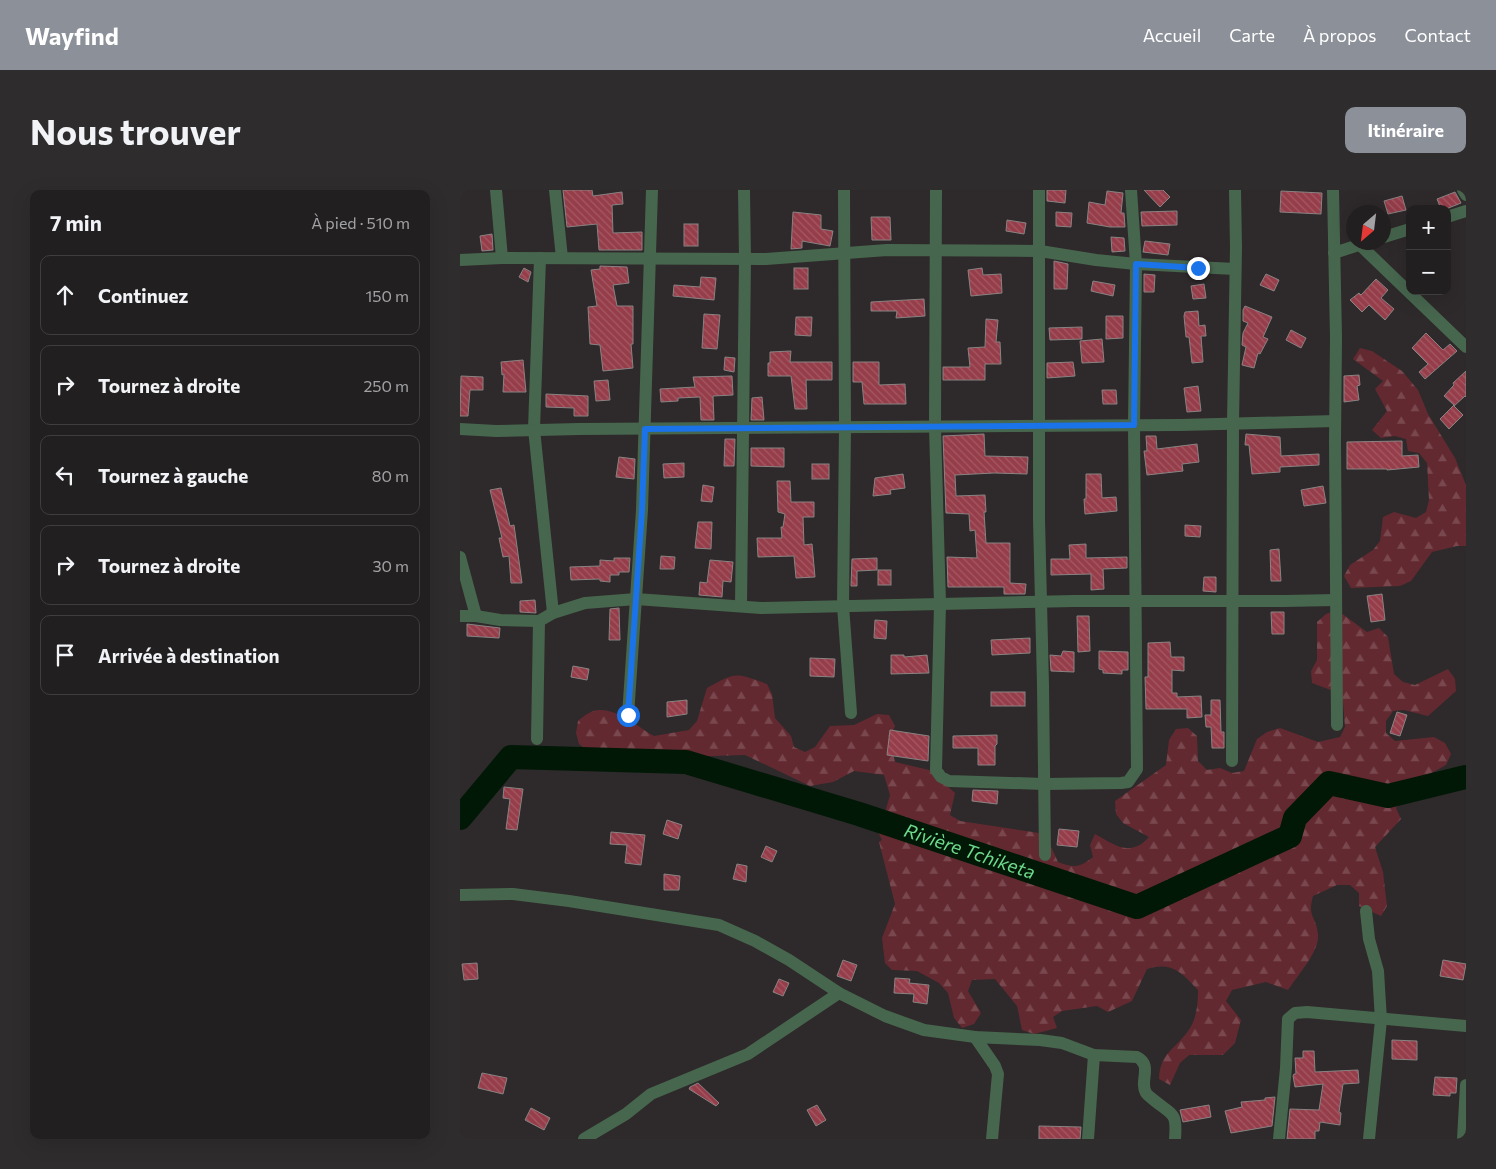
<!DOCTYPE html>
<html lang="fr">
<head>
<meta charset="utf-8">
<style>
	body { margin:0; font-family:Commissioner,sans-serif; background:#2e2c2d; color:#f1f3f6 }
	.controls { position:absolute; right:15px; top:15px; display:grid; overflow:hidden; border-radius:10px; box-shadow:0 5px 20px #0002 }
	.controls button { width:45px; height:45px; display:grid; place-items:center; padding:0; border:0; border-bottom:1px solid #3f3d3e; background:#221f20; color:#f1f3f6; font:25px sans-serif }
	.compass { position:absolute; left:886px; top:15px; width:45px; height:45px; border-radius:50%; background:#221f20; box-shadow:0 5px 20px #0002; rotate:208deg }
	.stop { position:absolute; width:15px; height:15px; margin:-11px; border:4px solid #1a73e8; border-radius:50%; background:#fff }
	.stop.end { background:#1a73e8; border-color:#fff; box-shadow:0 1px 5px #0008 }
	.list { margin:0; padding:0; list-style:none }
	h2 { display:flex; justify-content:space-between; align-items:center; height:65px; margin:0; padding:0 20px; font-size:21px }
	h2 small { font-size:16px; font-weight:400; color:#a2a2a5 }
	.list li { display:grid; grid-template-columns:32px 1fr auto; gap:15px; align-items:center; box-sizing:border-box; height:80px; margin:0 10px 10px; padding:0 10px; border:1px solid #3f3d3e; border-radius:10px }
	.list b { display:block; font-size:19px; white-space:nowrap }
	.list em { font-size:16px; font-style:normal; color:#a2a2a5 }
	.icon { flex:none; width:28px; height:28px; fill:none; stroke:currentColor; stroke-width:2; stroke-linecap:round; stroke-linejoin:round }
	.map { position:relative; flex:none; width:1006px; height:949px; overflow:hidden; border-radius:10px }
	header { display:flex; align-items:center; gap:30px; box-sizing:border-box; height:70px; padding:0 25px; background:#8c9099; color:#fff }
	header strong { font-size:24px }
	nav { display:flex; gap:28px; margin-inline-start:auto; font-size:18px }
	.intro { display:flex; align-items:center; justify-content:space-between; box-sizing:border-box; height:120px; padding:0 30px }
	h1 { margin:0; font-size:35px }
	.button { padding:12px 22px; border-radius:10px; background:#8c9099; color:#fff; font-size:18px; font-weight:700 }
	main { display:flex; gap:30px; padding:0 30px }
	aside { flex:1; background:#221f20; border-radius:10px; box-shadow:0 5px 20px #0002 }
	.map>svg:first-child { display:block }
	.forest { fill:url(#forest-firs) }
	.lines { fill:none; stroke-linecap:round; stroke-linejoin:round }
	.river { stroke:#011807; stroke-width:24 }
	.building { fill:url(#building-back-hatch); stroke:#898383 }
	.minor { stroke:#47664e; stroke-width:12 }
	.route { stroke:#1a73e8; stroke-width:6 }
	.labels { text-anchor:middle; stroke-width:4; stroke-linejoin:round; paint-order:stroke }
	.water-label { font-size:19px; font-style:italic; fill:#6eda8c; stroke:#151313 }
</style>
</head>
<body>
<header>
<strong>Wayfind</strong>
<nav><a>Accueil</a><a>Carte</a><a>À propos</a><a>Contact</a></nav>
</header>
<div class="intro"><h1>Nous trouver</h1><a class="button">Itinéraire</a></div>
<main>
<aside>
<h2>7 min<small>À pied · 510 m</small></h2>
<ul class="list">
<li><svg class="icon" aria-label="ahead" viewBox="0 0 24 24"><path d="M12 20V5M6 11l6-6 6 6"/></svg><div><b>Continuez</b></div><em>150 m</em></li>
<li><svg class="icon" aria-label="right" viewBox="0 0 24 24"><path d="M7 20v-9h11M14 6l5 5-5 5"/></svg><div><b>Tournez à droite</b></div><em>250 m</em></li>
<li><svg class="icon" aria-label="left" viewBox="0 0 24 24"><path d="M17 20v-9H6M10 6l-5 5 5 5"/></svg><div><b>Tournez à gauche</b></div><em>80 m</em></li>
<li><svg class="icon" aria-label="right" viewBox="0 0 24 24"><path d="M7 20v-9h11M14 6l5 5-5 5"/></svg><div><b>Tournez à droite</b></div><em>30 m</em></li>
<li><svg class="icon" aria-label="arrive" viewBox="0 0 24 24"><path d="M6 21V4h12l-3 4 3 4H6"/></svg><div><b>Arrivée à destination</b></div></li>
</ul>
</aside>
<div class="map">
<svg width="1006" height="949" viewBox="0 0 1006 949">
	<defs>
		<pattern id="forest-firs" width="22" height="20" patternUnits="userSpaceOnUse" patternTransform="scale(1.25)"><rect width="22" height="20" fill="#632931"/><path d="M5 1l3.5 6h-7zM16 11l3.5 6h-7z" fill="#79484e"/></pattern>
		<pattern id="building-back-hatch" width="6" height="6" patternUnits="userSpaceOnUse" patternTransform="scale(1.25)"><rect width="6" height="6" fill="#963d4a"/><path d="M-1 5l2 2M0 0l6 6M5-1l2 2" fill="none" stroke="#a45964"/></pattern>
	</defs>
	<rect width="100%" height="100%" fill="#2e292a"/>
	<g class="forest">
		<path d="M900 158 912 161 942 181 958 200 968 224 995 268 1006 295V356H997L972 362 951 391 940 396 891 398 884 386 890 375 913 360 920 351 923 327 934 322 956 328 966 322 969 310 967 273 959 263 948 261 946 249 935 246 921 248 912 240 927 221 915 199 923 191 893 169Z"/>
		<path d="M877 420 907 442 919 438 928 447 934 484 943 492 955 495 988 479 995 489 996 501 968 526 944 520 933 521 926 531V543L935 551 974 547 985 553 991 564 986 575 953 593 936 618 941 629 915 657 923 682 927 716 921 726 899 716V703L890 695H877L853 706C847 727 856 726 858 744 860 761 837 786 828 800L806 792 772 800 766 811 781 830 775 853 763 865H729L720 873 710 895 699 889C700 861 717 859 730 838 737 827 738 812 738 800 722 783 712 771 687 779L672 811 648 822 637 816 602 821 593 827 597 838 574 844 562 840 557 816 535 789 512 790 508 801 521 823 514 834 502 838 494 828 488 803 479 793 457 781 432 780 425 773 422 748 435 714 419 652 422 650 419 644 430 605 424 585 394 581 373 592 350 596 285 565 187 568 128 561 119 554 116 543 118 531C124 526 131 520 139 520 158 519 178 537 194 546L229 540 237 531 247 498C276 482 275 482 307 494L312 504 315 528 331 546 334 557 345 562 355 557 370 536 394 535 417 524 429 525 435 536 430 548 435 572 469 580 495 603 490 625 500 631 579 643 588 650 598 672C614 678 619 678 633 667L630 655 635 644C655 655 670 668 689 647L663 633 656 624 655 611 706 575 709 550 716 539 728 538 737 546 738 571 747 580 760 578 772 583 784 581 797 549 807 542 820 538 858 552 880 547 885 537 883 512 876 502 852 493 851 481 857 470V432L866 424Z"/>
	</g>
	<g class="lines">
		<path class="river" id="s1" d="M0 628 51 567 226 572 399 624 677 717 830 646 835 628 869 593 928 606 1006 587"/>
	</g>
	<g class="building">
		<path d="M103 0H132L133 6 162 2 163 14 152 15 153 43 182 42V60H139L137 34 107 37Z"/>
		<path d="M587 0H606L605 13 587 11Z"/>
		<path d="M684 0H703L710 7 700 17Z"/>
		<path d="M647 1 663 3 661 23H664L665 37H650L627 33 629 12 645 15Z"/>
		<path d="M821 1 862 3 861 24 820 22Z"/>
		<path d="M995 2 1001 13 986 19H981L977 9Z"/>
		<path d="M942 6 946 20 928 24 924 11Z"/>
		<path d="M717 21V35L682 36 681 22Z"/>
		<path d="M333 22 361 25V39L373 41 370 56 342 51V58L331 59Z"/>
		<path d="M596 22 612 23 611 37 596 36Z"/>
		<path d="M411 27H430L431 50H412Z"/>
		<path d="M547 30 566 33 564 44 546 41Z"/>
		<rect x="224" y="34" width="14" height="22"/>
		<path d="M32 44 33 60 22 61 20 46Z"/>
		<path d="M651 47 664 48 665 61 652 62Z"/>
		<path d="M685 51 710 54 708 65 683 62Z"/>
		<path d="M594 71 608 74 607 99H594Z"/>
		<path d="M140 76 167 77 169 93 153 95 157 116H173V154H171L173 178 143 181 140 155 130 154 128 117 137 116 131 80 140 79Z"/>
		<path d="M64 78 71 82 68 92 59 87Z"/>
		<rect x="334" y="78" width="14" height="21"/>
		<path d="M522 78 523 85 541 84 542 103 511 106 508 80Z"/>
		<path d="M684 84 695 85 694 102H684Z"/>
		<path d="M806 84 819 90 814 101 800 95Z"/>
		<path d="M241 87 256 88 254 110 213 106 214 95 240 97Z"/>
		<path d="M916 89 928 100 921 108 934 119 925 130 909 115 902 122 890 110 899 103 901 105Z"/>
		<path d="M633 91 655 95 653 106 631 101Z"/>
		<path d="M744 94 746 108 733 109 731 96Z"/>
		<path d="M464 109 465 126 436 128 437 121H411V112Z"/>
		<path d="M785 116 812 127 803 147 808 149 800 164 798 163 794 178 782 175 786 157 782 155 783 143 788 133 783 131V120Z"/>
		<path d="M738 121 739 136 745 135 746 146H741L743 172 732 173 729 147H726L724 126 725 122Z"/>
		<path d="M244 124 260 125 257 159 242 158Z"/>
		<path d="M646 126H663V148L646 149Z"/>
		<path d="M336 127H352L351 146 335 145Z"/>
		<path d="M526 129 538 130 536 152H540L541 174H525V190H483V177H510L508 158 525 157Z"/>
		<path d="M622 137V149L590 150 589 138Z"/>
		<path d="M831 140 846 148 841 158 826 150Z"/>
		<path d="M966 143 983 160 990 154 997 161 965 189 959 182 968 174 952 158Z"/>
		<path d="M642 149 644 172 622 173 620 151Z"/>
		<path d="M331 161 330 172H372V190H346L347 219H335L331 186H308V173H310V162Z"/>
		<path d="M265 167 275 168 274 182 264 180Z"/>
		<path d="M63 170 66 202H43L44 184 42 185 41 172Z"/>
		<path d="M393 172H419V195L445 194 446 214H404L402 192H393Z"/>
		<path d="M613 172 615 186 587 188V173Z"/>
		<path d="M1006 181V207L1005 206 994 216 1003 225 989 239 980 229 994 215 984 206 994 195 993 193Z"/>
		<path d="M899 185 900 195 897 196 899 210 884 212V186Z"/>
		<path d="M1 186 23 187V200H10L8 226H0Z"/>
		<path d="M272 186 273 205 253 206 254 230H241L240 207 218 208V211L201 212 200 199 235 197 233 187Z"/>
		<path d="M148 190 150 210 136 211 134 191Z"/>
		<path d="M738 196 741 221 727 222 724 198Z"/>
		<path d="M642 200H656L657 214H643Z"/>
		<path d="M86 204 128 206V226H114V218L86 217Z"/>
		<path d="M302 207 304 230H291L292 208Z"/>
		<path d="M524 244 525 266 568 267 567 284 534 283 495 285 496 306 525 305 526 322H524L526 353H550V393L566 394 565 404H544V397H488L487 367 517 368 515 340 510 341 509 324 486 323 483 246Z"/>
		<path d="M786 244 820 247 821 266 859 264V275L820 277V282L792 284 789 255H785Z"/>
		<path d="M686 246H696L697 259 737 254 739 272 722 274 723 281 687 285 684 261H687Z"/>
		<path d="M265 249H275L274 276H264Z"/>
		<path d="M942 251V266L958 265 959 277 927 280V279H887V252Z"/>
		<path d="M291 258H324V277L291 276Z"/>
		<path d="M159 267 175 269 174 289 156 287Z"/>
		<path d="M224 273V287L204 288 203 274Z"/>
		<rect x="352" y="274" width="17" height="15"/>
		<path d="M443 284 445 298 430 300 431 304 413 306 415 288Z"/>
		<path d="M626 284H641L642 308 656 307 657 321 625 324 624 309H626Z"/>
		<path d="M317 291H330L331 312H354V327H343L344 355 352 354 355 387 336 388 334 366 298 367 297 348H322L321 337H323L325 324 318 322Z"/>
		<path d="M243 295 254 297 252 312 241 311Z"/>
		<path d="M863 296 866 313 844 316 841 300Z"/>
		<path d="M41 298 50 336 54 335 62 393H51L49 366 43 367 39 348H42L30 300Z"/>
		<path d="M238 332H252L251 359 235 358Z"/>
		<path d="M725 335 741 336 740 347 725 346Z"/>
		<path d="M626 354V368L667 367V378L643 379 644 399 631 400V384L591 385V369H610L609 355Z"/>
		<path d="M819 359 821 391H811L810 360Z"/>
		<path d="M201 366 215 367 214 379H200Z"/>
		<path d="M154 368H170L169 382H159V385H150V392L140 391V389L111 390 110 377 140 376V370L154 371Z"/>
		<path d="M417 368V380L397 381V396H391L392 369Z"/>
		<path d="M250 370 273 372 271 392 263 391 262 407 239 405 240 392 247 393Z"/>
		<rect x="418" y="380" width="13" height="15"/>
		<path d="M744 387H756V402L743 401Z"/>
		<path d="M922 404 925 430 911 432 907 406Z"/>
		<path d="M75 410 76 423 60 422V411Z"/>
		<path d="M159 418 160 450H149L150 419Z"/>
		<path d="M811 422H824V444H812Z"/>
		<path d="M617 426H629L630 461 618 462Z"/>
		<path d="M415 430 427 431 426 449 414 448Z"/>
		<path d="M7 434 40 438 39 448 7 446Z"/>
		<path d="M570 448V463L532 465 531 450Z"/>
		<path d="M710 452 711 467H724V481L712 480V503H717V507L741 506 742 527 727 528V519H686L685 487H688V453Z"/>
		<path d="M603 461 614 462V482L591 481 590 465 601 466Z"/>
		<path d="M639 461 668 462V480H662V484L643 483V480L639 479Z"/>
		<path d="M431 465H444V467L467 465 469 483 431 484Z"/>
		<path d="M350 468 375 469 374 487 350 486Z"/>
		<path d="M113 476 129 479 127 490 111 487Z"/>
		<rect x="531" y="502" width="34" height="14"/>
		<path d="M227 510V524L207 527V512Z"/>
		<path d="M751 510H760L761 542H764V558H752L751 537H746L745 525H751Z"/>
		<path d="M937 522 947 525 940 546 930 543Z"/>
		<path d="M430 540 469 546 468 571 427 565Z"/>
		<path d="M537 545V554L535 556V575H518V558H493V546Z"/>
		<path d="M44 597 63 599 57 640 46 639 50 609 43 608Z"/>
		<path d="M513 600 538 601 537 614 512 611Z"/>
		<path d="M207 630 222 635 218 649 203 644Z"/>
		<path d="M599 639 619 641 617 657 597 655Z"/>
		<path d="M151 642 185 645 181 675 165 673 167 655 150 654Z"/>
		<path d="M306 656 317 661 312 672 301 667Z"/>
		<path d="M277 674 287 676 286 692 273 689Z"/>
		<path d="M204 684 220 686 219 700H204Z"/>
		<path d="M383 770 397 775 391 791 377 786Z"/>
		<path d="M983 770 1006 774 1003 790 980 786Z"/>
		<path d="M17 773 18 789 4 790 2 774Z"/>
		<path d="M435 788 450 789 449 793 469 795 467 814 453 812 454 804 434 803Z"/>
		<path d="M319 789 329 793 323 806 313 802Z"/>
		<path d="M932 850 957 851V870L932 869Z"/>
		<path d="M843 861H854L855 882 898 880 899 893 883 894 879 922 881 923 880 935 860 932 859 941H855V949H827L830 919 859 920 863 894 835 897 833 886 834 884H836L835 868H843Z"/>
		<path d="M22 883 47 888 43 904 18 898Z"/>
		<path d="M975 887 997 888 996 903H990V906L973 905Z"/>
		<path d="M238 893 259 913 256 916 229 899 230 897Z"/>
		<path d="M815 907 812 936 771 943 765 921 782 917 781 912 805 910V908Z"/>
		<path d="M357 915 366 930 356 936 347 920Z"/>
		<path d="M749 915 751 927 723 932 720 920Z"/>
		<path d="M71 918 90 928 84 940 65 930Z"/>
		<path d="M579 936 621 937 620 949H579Z"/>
	</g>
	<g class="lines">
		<g class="minor">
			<path d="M36 0 42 68"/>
			<path d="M95 0 102 68"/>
			<path d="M384 0 385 238 383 416 391 523"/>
			<path d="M476 0 475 237 480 414 476 580 481 587 489 591 584 594 661 593 668 592 677 579 674 235 676 74 671 0"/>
			<path d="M579 0V329L583 495 585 665"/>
			<path d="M873 0 876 147 875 251 877 535"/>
			<path d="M1003 0 1006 5"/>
			<path d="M987 27 1006 21"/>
			<path d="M924 47 950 39"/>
			<path d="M900 55 1006 157"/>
			<path d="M874 63 908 52"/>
			<path d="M80 68 74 239 93 423"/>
			<path d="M0 70 42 68 306 69 427 60 580 61 636 70 676 74 775 79"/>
			<path d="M0 239 36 241 119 239 720 235 875 231"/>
			<path d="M0 367 16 426"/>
			<path d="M281 416 285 69 284 0"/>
			<path d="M0 426H16L40 430 79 431 93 423 125 413 176 409 301 418 614 411H824L876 410"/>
			<path d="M168 525 182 320 192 0"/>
			<path d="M77 549 79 431"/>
			<path d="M772 571 773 233 776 57 775 0"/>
			<path d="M0 705 53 704 109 711 259 735 295 751 329 770 379 803 425 826 464 840 515 847 580 850 602 853 634 865 677 867C693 875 679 891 686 903 688 906 692 908 695 911 714 926 717 923 715 949"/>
			<path d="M906 721 909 749 918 781 921 830 909 949"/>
			<path d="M515 847 535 876 538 884 532 949"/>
			<path d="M124 949 166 924 191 904 288 864 379 803"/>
			<path d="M628 949 634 865"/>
			<path d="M819 949 826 878 828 829 835 823 847 822 1006 836"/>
			<path d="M1003 949 1006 895"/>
		</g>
	</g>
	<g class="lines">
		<path class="route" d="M168 525 182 320 185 239 674 235 676 74 738 78"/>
	</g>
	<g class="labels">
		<g class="water-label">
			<text dy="7" stroke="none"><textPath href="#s1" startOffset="552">Rivière Tchiketa</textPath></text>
		</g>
	</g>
</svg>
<div class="controls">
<button>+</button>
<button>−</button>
</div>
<svg class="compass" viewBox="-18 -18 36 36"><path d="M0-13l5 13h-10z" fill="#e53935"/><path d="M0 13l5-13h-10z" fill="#a2a2a5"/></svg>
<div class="stop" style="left:168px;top:525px"></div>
<div class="stop end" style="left:738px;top:78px"></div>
</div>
</main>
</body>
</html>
